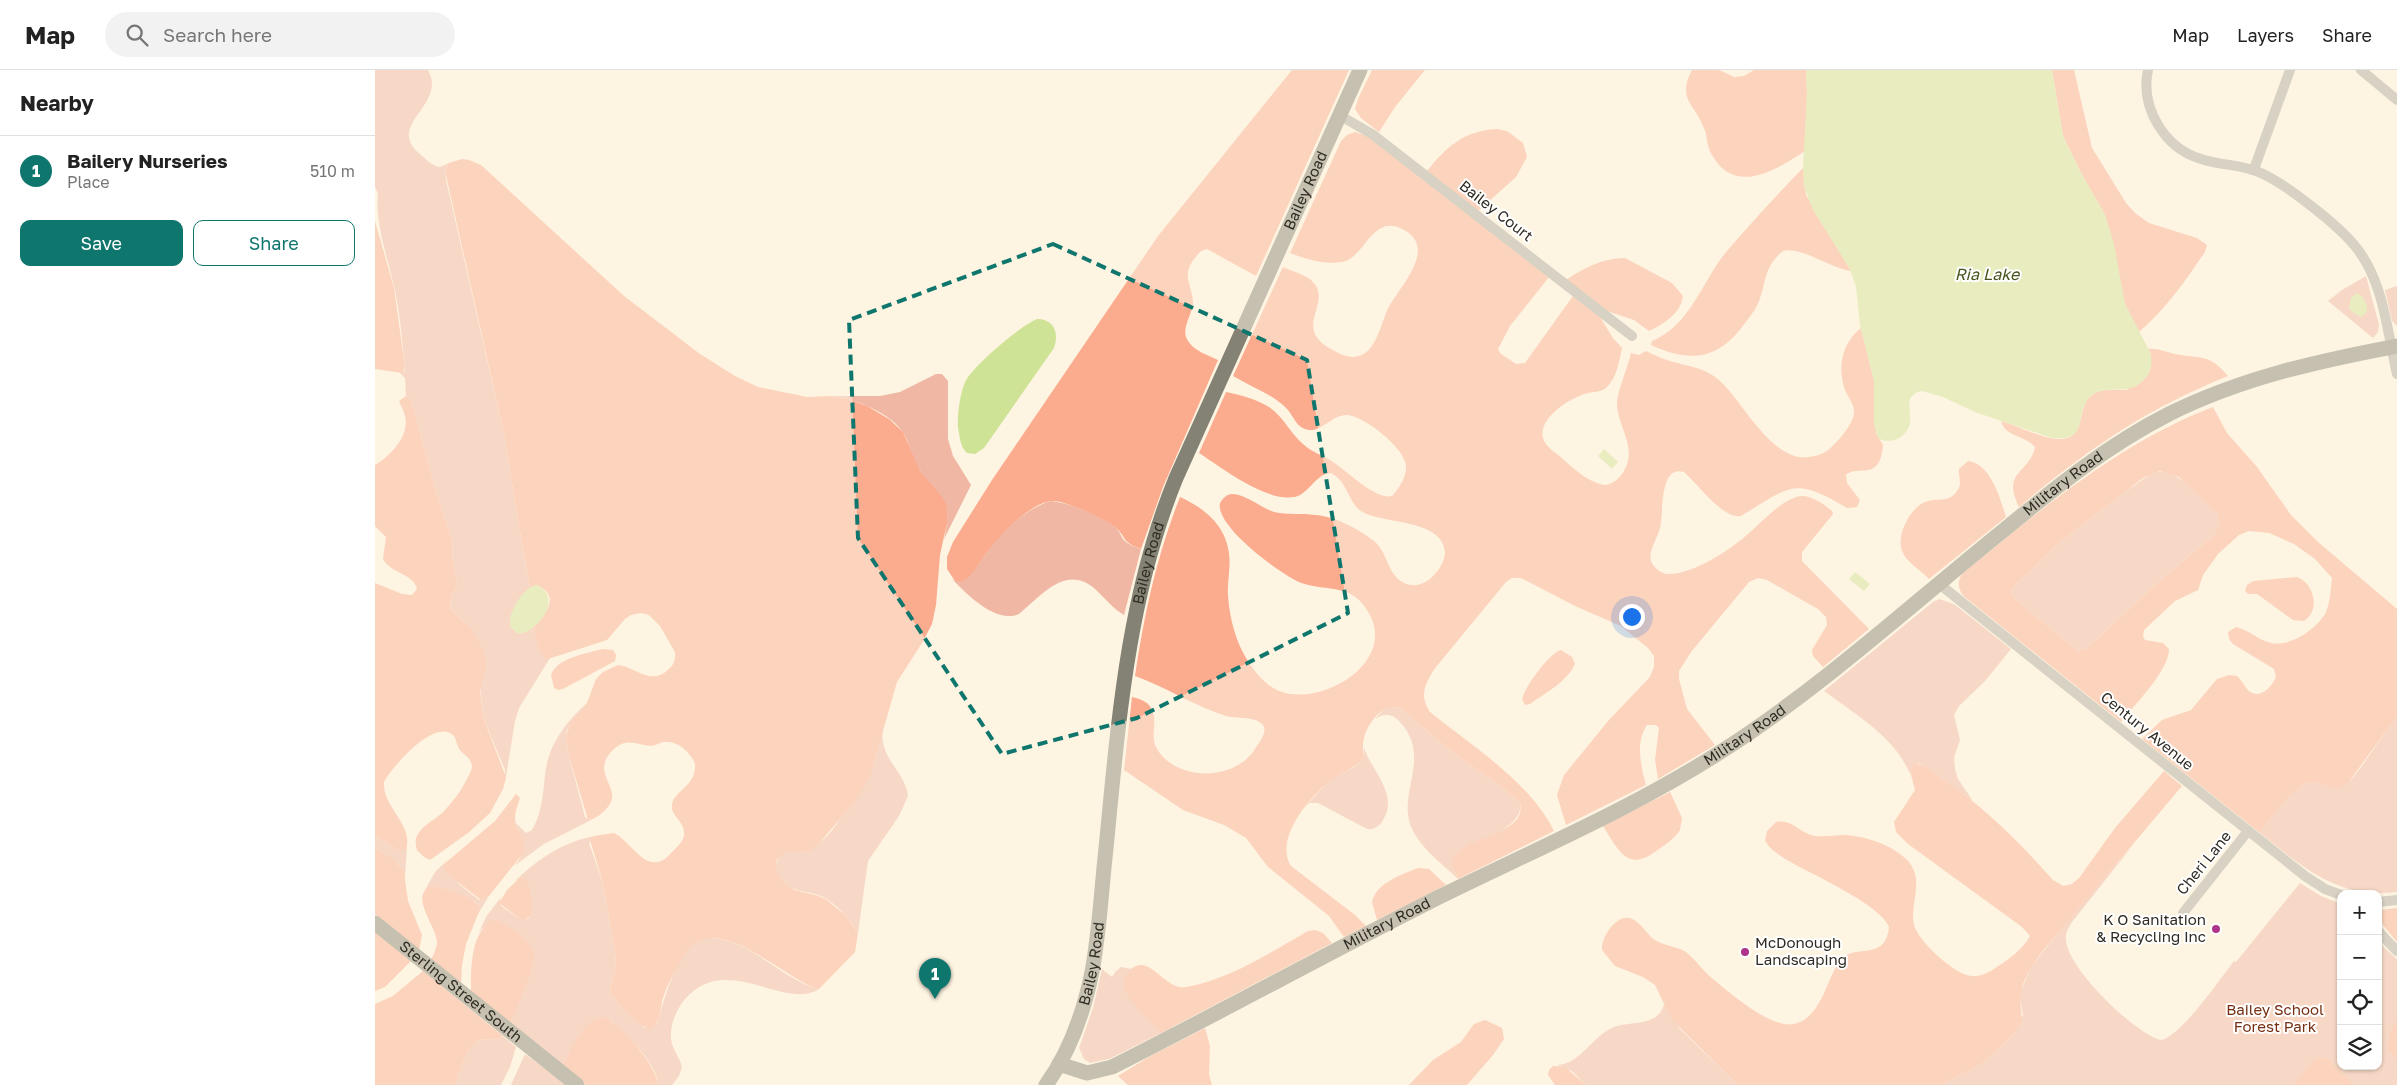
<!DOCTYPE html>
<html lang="en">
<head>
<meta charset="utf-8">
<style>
	body { margin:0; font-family:"Golos Text",sans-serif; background:#f2f2f2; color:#222 }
	.controls { position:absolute; right:15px; bottom:15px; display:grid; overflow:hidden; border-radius:10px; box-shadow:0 1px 4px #0004 }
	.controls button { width:45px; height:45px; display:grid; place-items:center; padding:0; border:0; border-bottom:1px solid #e0e0e0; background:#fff; color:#222; font:25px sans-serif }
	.you { position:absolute; left:1256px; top:546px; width:18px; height:18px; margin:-12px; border:4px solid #fff; border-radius:50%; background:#1a73e8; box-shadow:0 0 0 8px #1a73e833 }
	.badge { display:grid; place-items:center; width:32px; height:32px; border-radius:50%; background:#0f766e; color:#fff; font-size:16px; font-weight:700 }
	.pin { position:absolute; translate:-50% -41px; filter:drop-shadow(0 1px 2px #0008) }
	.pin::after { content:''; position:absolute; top:26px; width:18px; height:15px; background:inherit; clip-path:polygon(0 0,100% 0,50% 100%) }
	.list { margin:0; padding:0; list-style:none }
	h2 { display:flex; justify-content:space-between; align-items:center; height:65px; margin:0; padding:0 20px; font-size:21px }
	h2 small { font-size:16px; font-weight:400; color:#767676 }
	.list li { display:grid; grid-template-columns:32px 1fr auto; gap:15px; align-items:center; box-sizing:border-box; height:70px; padding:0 20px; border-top:1px solid #e0e0e0 }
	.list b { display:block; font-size:19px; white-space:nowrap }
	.list p { margin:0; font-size:16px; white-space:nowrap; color:#767676 }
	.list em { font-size:16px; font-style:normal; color:#767676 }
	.actions { display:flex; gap:10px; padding:15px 20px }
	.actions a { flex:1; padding:11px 0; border:1px solid #0f766e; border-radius:10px; text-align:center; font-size:18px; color:#0f766e }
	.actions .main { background:#0f766e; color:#fff }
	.icon { flex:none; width:28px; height:28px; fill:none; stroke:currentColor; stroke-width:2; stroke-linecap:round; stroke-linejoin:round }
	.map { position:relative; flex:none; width:2022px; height:1015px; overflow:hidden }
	header { display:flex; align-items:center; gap:30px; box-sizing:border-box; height:70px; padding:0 25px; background:#fff; border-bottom:1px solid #e0e0e0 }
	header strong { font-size:24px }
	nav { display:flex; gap:28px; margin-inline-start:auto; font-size:18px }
	.search { width:350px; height:45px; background:#f2f2f2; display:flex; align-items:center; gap:12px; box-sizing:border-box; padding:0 18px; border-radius:28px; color:#767676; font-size:19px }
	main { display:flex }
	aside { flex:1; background:#fff }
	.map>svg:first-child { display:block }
	.green { fill:#efb7a4 }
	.forest { fill:#fbab8e; fill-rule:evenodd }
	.water { fill:#cfe396 }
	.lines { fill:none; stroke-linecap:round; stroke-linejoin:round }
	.street { stroke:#a9a89e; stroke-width:10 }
	.secondary { stroke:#848274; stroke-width:15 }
	.marked { fill:none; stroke:#0f766e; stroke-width:4; stroke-dasharray:10 6; stroke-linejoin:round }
	.poi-dot { fill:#ac358b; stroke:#fff; stroke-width:2 }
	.labels { text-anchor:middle; stroke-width:4; stroke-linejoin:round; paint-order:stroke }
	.street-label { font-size:15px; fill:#302b23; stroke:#fff }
	.poi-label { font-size:15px; fill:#302b23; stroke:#fff; text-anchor:end }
	.park-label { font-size:15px; fill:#752f13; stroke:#fff }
	.water-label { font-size:16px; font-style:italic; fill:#49551e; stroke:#fff }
</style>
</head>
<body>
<header>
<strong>Map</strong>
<div class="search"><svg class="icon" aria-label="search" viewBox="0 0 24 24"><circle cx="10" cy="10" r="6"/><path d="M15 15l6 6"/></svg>Search here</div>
<nav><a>Map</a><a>Layers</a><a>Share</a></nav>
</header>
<main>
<aside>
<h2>Nearby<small></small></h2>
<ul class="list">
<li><span class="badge">1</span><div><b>Bailery Nurseries</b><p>Place</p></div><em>510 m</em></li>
</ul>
<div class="actions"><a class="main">Save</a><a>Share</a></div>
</aside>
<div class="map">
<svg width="2022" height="1015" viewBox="0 0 2022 1015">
	<rect width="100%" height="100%" fill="#fef4e2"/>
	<g class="green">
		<path d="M0 0H53C73 36 8 55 46 85 52 90 57 96 65 97L74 93 70 101 71 110 130 368 140 433 155 518 138 540 135 554 151 562 159 555 164 578 172 588H175L144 638 140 651 130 713V700L108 647 105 615 91 553 75 539 76 530 82 514 77 486 78 472 58 411 36 329 31 326 30 308 25 303 29 301 30 297C27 270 25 242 19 216 12 186 0 153 3 123L0 117Z"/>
		<path d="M1991 206 2004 255 2003 262 1998 268 1953 231 1967 220Z"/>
		<path d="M2022 216V256L2017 251 2010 220Z"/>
		<path d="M561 304H567L573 311V369L578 386 596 415 569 469C579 427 563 429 544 399 537 388 535 375 529 364 517 343 478 328 456 326H505L525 322Z"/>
		<path d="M1791 401C1803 405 1840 434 1845 447 1848 454 1844 460 1839 465L1781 514 1712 578 1703 581 1641 530 1636 523 1637 518 1683 474 1750 422 1777 403Z"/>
		<path d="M676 431C694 433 729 446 742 459 745 462 746 466 748 469 752 474 760 477 766 479L749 545C737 538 730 528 720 519 691 493 665 527 644 544 620 554 592 524 577 509L580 511C603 504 603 491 618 474 632 457 654 437 676 431Z"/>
		<path d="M1564 529 1579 534 1636 579 1610 611 1584 636 1579 645 1585 670 1579 687 1580 699 1583 709 1598 731 1545 694 1542 693 1535 701V704C1519 666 1481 645 1449 621L1558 532Z"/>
		<path d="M212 633 192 660 191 666 194 686 210 747 214 750 218 749 169 774 139 796C153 781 146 770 141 753L151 763 157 760C167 743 168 724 170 705 173 675 191 652 212 633Z"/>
		<path d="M1018 636 1026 639 1082 686 1127 717 1145 733C1150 757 1104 771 1088 778L1080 802 1083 809C1067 793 1043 777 1035 754 1024 720 1057 685 1024 651 1016 643 1010 643 1000 649L1010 638Z"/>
		<path d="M2022 646V822C1963 829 1929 798 1885 763 1896 749 1919 711 1939 712 1952 713 1959 721 1972 713 1981 708 2012 658 2022 646Z"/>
		<path d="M508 657C503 689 530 700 533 726L524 746 493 791 483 863C475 849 461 833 446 826 431 820 415 823 405 808 397 799 401 784 413 781 418 780 424 782 428 781 434 780 444 773 448 770 455 764 460 756 465 749 492 717 499 698 508 657Z"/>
		<path d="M989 678C997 701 1024 725 1008 750 1005 756 999 760 992 759L943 733H935L931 736C940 726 949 715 960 707 973 699 990 697 989 678Z"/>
		<path d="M0 766 25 781 32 777 30 807C25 791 14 786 0 778Z"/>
		<path d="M219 766 214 773 228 813 240 882 241 897 235 919 236 923 245 936 270 958 282 954C288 932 303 877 327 868 375 865 401 908 444 919 408 942 349 878 307 933 300 943 295 956 296 969 297 980 305 987 307 997L304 1006 297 1015H283C283 994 251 964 236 951L214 954 204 966 188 995 135 953 156 898 158 880 107 858 103 864 111 847 126 827 125 830 126 836 144 848 153 849 154 847 148 807 139 812C163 789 186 773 219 766Z"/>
		<path d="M1759 774 1697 852C1694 857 1690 863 1691 870 1692 898 1760 964 1786 970 1805 967 1846 908 1859 891L1861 892 1925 813 1946 826 1966 834V996H2003V872L2022 889V1015H1566L1608 993 1638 965 1648 945 1645 929 1646 921 1656 897 1702 839Z"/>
		<path d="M73 789 68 795 84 814 104 830 114 826 103 844 101 833 73 820 58 816 50 820 60 802Z"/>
		<path d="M746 897 757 899 754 901 798 957 734 989 715 993 709 989 704 978 718 938 727 899 737 907 741 901Z"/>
		<path d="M1289 934 1305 959 1363 1015H1211L1197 1001 1182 995C1206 994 1217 966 1239 957 1255 951 1284 957 1289 934Z"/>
		<path d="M128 966 141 977 135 997 126 1015H80C85 1002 91 975 105 970 113 968 120 971 128 966Z"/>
		<path d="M150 984 193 1015H136Z"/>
	</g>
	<g class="forest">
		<path d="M917 0H974L881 206 832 179C826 180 823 184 820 188 805 206 818 216 818 233 817 246 805 259 813 271 819 281 833 285 843 290L788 417 766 479C745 471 753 468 740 457 731 450 717 444 706 439 697 436 687 431 677 431 654 433 622 468 609 486 603 495 597 506 587 512L580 511 572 499V487L578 472 617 410 783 166Z"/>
		<path d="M997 0H1050L1020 37 1004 62 986 48 980 39 983 29Z"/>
		<path d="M1317 0H1344L1359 7 1369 6 1379 0H1431L1432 23 1430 81C1401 100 1360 126 1337 85 1331 76 1333 65 1328 56 1319 33 1302 29 1317 0Z"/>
		<path d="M1677 0H1699L1717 78 1751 133 1760 143 1774 153 1822 168 1832 175 1830 182C1811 210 1790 240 1764 262L1750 234 1730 145 1705 101 1688 66Z"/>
		<path d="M1122 59 1132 61 1148 73 1152 87 1141 107 1103 141 1052 101C1072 76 1089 61 1122 59Z"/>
		<path d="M980 62 992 66 1174 207 1135 256 1123 279 1126 284 1141 294 1150 293 1198 226 1225 247 1238 268 1247 278C1244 292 1242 307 1232 317 1226 323 1218 321 1210 324 1195 328 1163 348 1168 368 1170 377 1183 384 1189 390 1200 400 1216 414 1231 415 1239 413 1245 408 1249 401 1263 376 1242 357 1242 333 1242 323 1253 296 1256 283L1264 285 1271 281C1278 284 1285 288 1292 290 1316 298 1332 296 1350 316 1370 337 1400 393 1434 387 1440 386 1446 385 1452 381 1461 374 1480 353 1479 341 1479 334 1473 327 1470 320 1462 297 1467 273 1486 258L1499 311 1501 363 1508 375C1505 413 1482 394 1471 405L1472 413 1485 430 1482 437 1472 438C1418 406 1416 416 1366 446 1347 449 1323 414 1309 402 1283 394 1289 446 1285 458 1283 467 1273 481 1276 491 1278 497 1286 504 1293 504 1317 505 1357 479 1374 463 1386 453 1409 427 1427 426 1437 426 1449 434 1457 441L1458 444 1427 482V491L1494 559 1448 597 1438 586 1437 580 1452 555 1451 547 1443 539 1392 510 1383 508 1374 512 1316 582 1304 601V609L1312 639 1340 675 1283 709 1280 690 1284 658 1281 655H1272C1260 672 1266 697 1271 715L1191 755 1182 725 1189 705 1234 650 1275 607 1279 597V586L1273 578 1246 556 1200 536 1146 508H1137L1131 512 1061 597C1051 612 1043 625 1055 642 1097 676 1155 712 1179 761L1083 809 1077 795C1077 765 1153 769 1145 733L1127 717 1082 686 1026 639C1010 629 992 654 989 668 987 675 989 681 988 688 980 699 969 701 959 708 937 724 898 768 916 796L980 845 991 856 969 867 954 846 893 797 871 768 849 755 808 740 749 700 757 627C765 629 772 631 776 638 784 652 774 666 782 679 802 712 860 711 880 679 884 673 893 662 888 655 881 646 862 649 851 646 819 636 791 617 760 606 769 544 782 485 805 427 829 438 851 455 854 484 856 497 852 512 853 525 854 541 857 555 862 569 869 588 885 613 904 621 944 637 1018 596 996 547 978 509 950 524 922 511 903 502 840 456 845 433 848 428 852 424 857 424 871 424 886 438 899 442 913 445 927 443 940 445 959 446 984 459 999 471 1013 482 1012 505 1029 513 1040 518 1051 514 1059 505 1065 499 1070 490 1070 482 1067 448 1008 455 986 441 973 432 973 412 956 403 943 403 936 419 925 425 898 438 846 397 824 383L851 322C866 325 881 329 894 337 909 347 915 363 928 374 936 382 948 385 958 392 972 401 1000 430 1017 426 1024 419 1032 406 1031 396 1030 378 989 346 972 345 957 344 945 365 930 359 922 357 918 346 913 340 898 324 876 317 858 306L908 197C918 202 935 205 941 216 953 237 919 259 956 279 963 283 970 287 978 287 1003 286 1005 251 1015 235 1027 214 1065 175 1025 158 996 146 990 188 967 192 949 195 931 189 915 183L966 71 972 65Z"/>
		<path d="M87 89 94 90 106 95 249 226 325 284 360 306 383 317 432 327 456 326 473 329 492 336 514 349 528 362 545 401 568 428 572 437V453L565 485 561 535 557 554 547 573 522 612 495 706 481 730 442 776 434 781 411 782 402 789 401 793 402 803 409 813 420 820 444 826 452 830 471 846 483 863 480 882 444 919C409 910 340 836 310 884 303 896 294 911 289 925 285 935 286 949 279 957L274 959 264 954 245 936 236 923 235 919 241 897 240 882 228 813 215 770 219 766 239 763C259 773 273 811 298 781 303 776 310 770 309 762 309 751 295 745 297 735 298 721 322 717 320 693 314 680 297 666 283 674 268 681 256 664 239 679 211 705 254 719 229 741 224 746 219 749 213 750L194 686 191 666 195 654 212 633 221 609 228 602 243 595C261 597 275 616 293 600 298 596 301 590 300 582L285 556 274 545 266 543 256 545 250 549 232 570 173 589C162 584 160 566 159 555 172 543 186 525 161 515L155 518 140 433 130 368 70 101 74 93Z"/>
		<path d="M1428 98 1431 125 1476 201C1454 198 1427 176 1408 181 1388 198 1392 210 1384 231 1380 241 1373 249 1367 257 1341 291 1313 292 1276 275L1277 271C1317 254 1326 212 1352 181 1376 153 1402 125 1428 98Z"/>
		<path d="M0 151 19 218 30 297 27 303 0 299Z"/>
		<path d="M1250 188 1297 213 1308 226C1306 243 1289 254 1274 261L1259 250 1232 241 1191 210C1209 198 1228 188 1250 188Z"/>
		<path d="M1773 279C1784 278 1790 282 1800 284 1825 289 1834 283 1853 306 1769 340 1713 379 1644 437 1626 400 1655 404 1660 377 1650 365 1630 367 1626 351 1643 356 1668 369 1685 369 1715 369 1698 332 1722 322 1731 319 1743 320 1752 320L1776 284Z"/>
		<path d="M31 326 36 329 58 411 78 472 77 486 82 514 76 530 75 539 96 558 109 582 111 597 105 621 108 647 131 707 128 719 115 743 93 763 55 790 49 787 42 780C35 759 58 753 69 741 80 730 92 712 97 698 97 688 90 686 85 680 81 675 82 669 78 665 59 648 17 697 9 712 7 737 39 755 31 779L25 781 0 766V513L27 524 37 525 42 519C39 504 15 503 8 489L11 467 0 456V395C15 386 35 366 30 346 29 341 26 336 24 331Z"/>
		<path d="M1838 337 1852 363 1882 397 1916 445 1943 472 2022 539V646L1973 713 1963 718C1954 718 1946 712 1937 712 1919 713 1895 750 1885 763L1767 669 1787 650 1816 640 1842 609 1854 605 1862 606C1867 610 1870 618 1875 622 1887 629 1897 616 1901 607L1899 599 1858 574 1854 569 1853 562 1861 557C1874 560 1883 570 1896 573 1916 577 1942 559 1951 542 1955 533 1956 518 1957 508L1940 489 1919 474 1894 463 1874 461 1864 465 1843 484 1828 505 1823 520 1800 531 1769 560 1768 566 1770 570 1788 573 1794 579C1794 601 1759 635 1746 652L1591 528C1584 522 1581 513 1587 504 1666 440 1742 374 1838 337ZM1785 401 1804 407 1843 444 1845 455 1839 465 1781 514 1712 578 1703 581 1641 530 1636 523 1637 518 1683 474 1768 408Z"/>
		<path d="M1593 391C1616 394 1625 428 1631 447L1554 509C1547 501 1531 492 1527 481 1521 465 1535 438 1550 432 1562 427 1573 434 1582 421 1588 414 1583 407 1584 399Z"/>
		<path d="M1922 507C1939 513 1946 540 1929 551L1918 550 1882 524H1873L1870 521 1872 515 1878 511Z"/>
		<path d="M227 579 238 580 241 585 240 591 188 619 183 620 179 618 176 605C183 587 211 584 227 579Z"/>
		<path d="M1186 580 1197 587 1200 594C1192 612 1170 623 1155 634L1150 635 1147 629C1150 617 1174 583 1186 580Z"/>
		<path d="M1540 693C1550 695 1559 703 1567 709 1610 737 1644 772 1678 810L1688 816 1697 814 1704 808 1740 758 1789 701 1807 716 1667 882 1656 897 1648 914 1645 929 1647 951 1638 965 1608 993 1566 1015H1363L1297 950 1280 915 1268 907 1240 896 1227 880C1226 868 1240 846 1254 848 1265 850 1271 864 1280 870 1289 876 1301 876 1311 882 1321 890 1328 901 1338 909 1355 923 1396 959 1419 954 1446 948 1451 911 1464 892 1478 871 1510 894 1514 857 1505 834 1436 804 1412 790 1404 785 1394 779 1390 770L1392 761 1401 752C1417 749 1425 763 1439 766 1449 767 1460 765 1470 765 1490 766 1518 775 1532 790 1551 810 1534 832 1539 855 1543 871 1581 906 1597 906 1604 907 1613 903 1619 899 1631 891 1648 880 1655 866L1647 857 1533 774 1521 762 1519 752 1540 720 1535 701Z"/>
		<path d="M1295 722 1307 748 1305 760C1299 769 1290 775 1281 781 1252 803 1243 779 1228 756Z"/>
		<path d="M141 724 145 728C143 735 140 741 140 748 140 760 152 770 149 782L114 826 106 830 71 803 68 795 120 751Z"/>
		<path d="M0 778 19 789 29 802 33 831 47 865 44 880 0 844Z"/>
		<path d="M1043 798 1054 799 1071 815 1002 850 997 832C1002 812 1026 805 1043 798Z"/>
		<path d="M146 807 149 808C157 816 157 834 156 845L150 850 144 848 124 833 132 820Z"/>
		<path d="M56 816C71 818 97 825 105 839L91 874 87 895 86 914 56 890C59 884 62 877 62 871 61 856 34 825 56 816Z"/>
		<path d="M2022 838V872L2008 855 2004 843 2007 840Z"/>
		<path d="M122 850C135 857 152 866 158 880 164 893 141 939 135 953L96 922C96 899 95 867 115 851Z"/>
		<path d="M940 860 948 863 957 873 786 963C775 950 739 921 751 905 772 875 788 922 812 917 856 908 895 883 933 861Z"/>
		<path d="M0 861 36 891 10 917 0 921Z"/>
		<path d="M48 901 128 966C121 971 113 968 105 970 91 975 85 1002 80 1015H0V934L18 926Z"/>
		<path d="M227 947C244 951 283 997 283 1015H211L188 995C197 979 206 951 227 947Z"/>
		<path d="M1110 950 1127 958 1129 969 1118 985 1092 1015H1034L1058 990 1086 972 1099 954Z"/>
		<path d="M2022 950V990L2012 978 2016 961Z"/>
		<path d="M830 958 835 976 834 1004 837 1015H753L743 1006 772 988Z"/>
		<path d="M1944 987 1953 989 1978 1015H1920L1935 993Z"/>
		<path d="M1178 996 1190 997 1211 1015H1180L1173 1005 1174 1000Z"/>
	</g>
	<g class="water">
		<path d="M1431 0H1677L1688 66 1705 101 1730 145 1739 174 1750 234 1776 284C1777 292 1777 299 1772 306 1755 330 1733 311 1716 326 1697 343 1717 372 1677 368L1600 342 1568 327 1547 321 1542 322 1535 328C1533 338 1537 349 1534 357 1529 369 1513 375 1503 368L1499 354V311L1485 255 1481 217 1475 199 1438 140 1429 116 1428 98 1432 23Z"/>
		<path d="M1982 223C1989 226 1993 235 1992 242L1986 247 1982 245 1974 239 1976 228Z"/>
		<path d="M662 249C680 249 684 264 679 278L609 378 600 384 592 383C585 377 585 367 583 358 582 345 585 324 590 312 598 296 645 256 662 249Z"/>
		<path d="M1229 379 1243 392 1237 399 1223 386Z"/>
		<path d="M1480 502 1495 514 1489 521 1474 509Z"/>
		<path d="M161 515C192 528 158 567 142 563L135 556C133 542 147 519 161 515Z"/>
	</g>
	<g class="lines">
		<g class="street">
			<path d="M1773 0C1765 37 1789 78 1826 89 1847 96 1868 94 1888 104 1912 115 1963 155 1980 176 2009 211 2012 262 2022 304"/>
			<path d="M1986 0 2022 30"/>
			<path d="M964 45 997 64 1257 266"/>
			<path d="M1879 99 1915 0"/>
			<path d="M1563 513 1930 806 1950 819 1966 825"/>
			<path d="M2003 832 2022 830"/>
			<path d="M1808 843 1873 761"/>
			<path d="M2003 861 2022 881"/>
		</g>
		<g class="secondary">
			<path id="s1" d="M0 853 202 1015"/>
			<path id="s2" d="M684 994 712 1003 737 997C846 942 953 883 1062 828 1157 781 1257 739 1347 681 1447 617 1537 534 1629 460 1681 417 1733 375 1794 344 1866 308 1943 291 2022 276"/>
			<path id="s3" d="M671 1015C694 983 709 941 717 902 724 864 726 826 730 788 743 659 751 530 801 408L985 0"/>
		</g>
	</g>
	<path d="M0 0H2022V1015H0ZM678 174 932 290 973 543 762 648 627 684 483 468 474 250Z" fill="#fef4e2" fill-opacity=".55" fill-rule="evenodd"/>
	<path class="marked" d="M678 174 932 290 973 543 762 648 627 684 483 468 474 250Z"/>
	<g class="poi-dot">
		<circle cx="1841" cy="859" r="5"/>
		<circle cx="1370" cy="882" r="5"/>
	</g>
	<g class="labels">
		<g class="street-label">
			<text dy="5" stroke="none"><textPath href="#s3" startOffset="941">Bailey Road</textPath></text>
			<text transform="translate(1121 141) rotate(38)" y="5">Bailey Court</text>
			<text dy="5" stroke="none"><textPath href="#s2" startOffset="1176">Military Road</textPath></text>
			<text dy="5" stroke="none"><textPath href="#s3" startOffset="536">Bailey Road</textPath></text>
			<text transform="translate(1772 661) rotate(39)" y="5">Century Avenue</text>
			<text dy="5" stroke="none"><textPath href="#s2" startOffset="770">Military Road</textPath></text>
			<text transform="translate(1829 793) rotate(-51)" y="5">Cheri Lane</text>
			<text dy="5" stroke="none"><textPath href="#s2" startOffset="365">Military Road</textPath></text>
			<text dy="5" stroke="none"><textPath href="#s3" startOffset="131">Bailey Road</textPath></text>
			<text dy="5" stroke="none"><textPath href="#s1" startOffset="110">Sterling Street South</textPath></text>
		</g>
		<g class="poi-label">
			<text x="1831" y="855">K O Sanitation<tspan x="1831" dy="17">&amp; Recycling Inc</tspan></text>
			<text x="1380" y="878" text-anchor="start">McDonough<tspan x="1380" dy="17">Landscaping</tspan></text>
		</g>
		<g class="park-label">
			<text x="1900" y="945">Bailey School<tspan x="1900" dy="17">Forest Park</tspan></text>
		</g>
		<g class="water-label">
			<text x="1612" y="210">Ria Lake</text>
		</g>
	</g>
</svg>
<div class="controls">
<button>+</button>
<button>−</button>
<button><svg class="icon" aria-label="locate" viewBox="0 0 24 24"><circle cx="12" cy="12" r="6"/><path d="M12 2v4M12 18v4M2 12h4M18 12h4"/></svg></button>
<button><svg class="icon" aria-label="layers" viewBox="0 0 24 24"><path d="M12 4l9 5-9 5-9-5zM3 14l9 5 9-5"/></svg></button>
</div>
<div class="you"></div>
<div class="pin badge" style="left:560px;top:929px">1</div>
</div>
</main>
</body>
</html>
